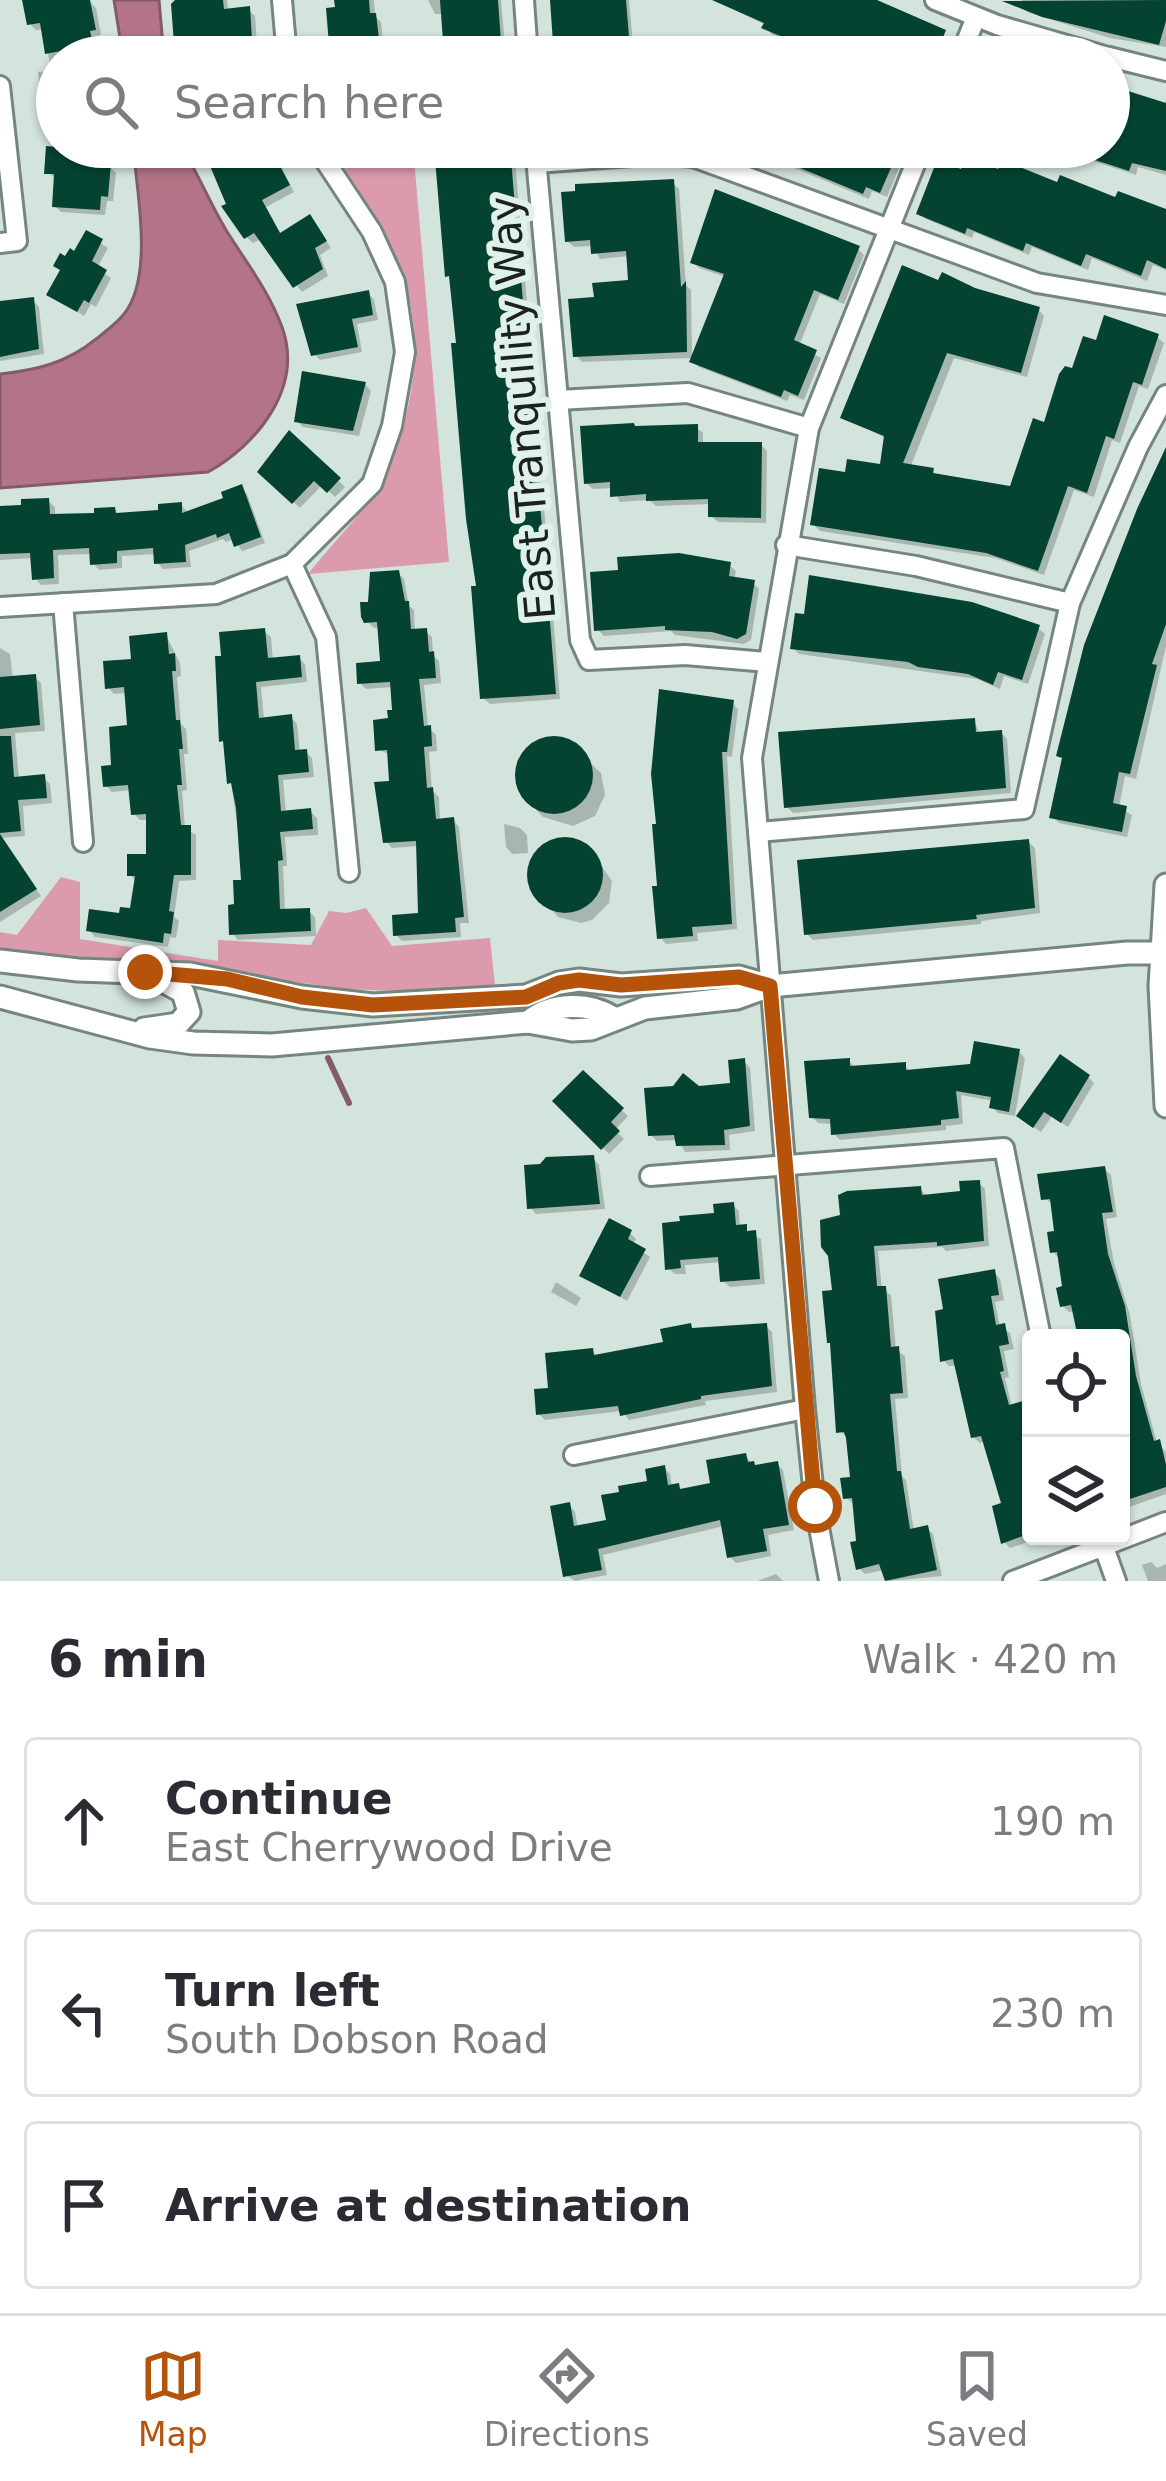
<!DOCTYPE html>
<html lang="en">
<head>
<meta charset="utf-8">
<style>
	body { margin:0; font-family:"DejaVu Sans",sans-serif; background:#f7f7f7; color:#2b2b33 }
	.controls { position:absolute; right:36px; bottom:36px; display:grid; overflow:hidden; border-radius:12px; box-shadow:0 3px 9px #0004 }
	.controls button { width:108px; height:108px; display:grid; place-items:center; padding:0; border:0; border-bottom:3px solid #e1e1e2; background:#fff; color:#2b2b33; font:60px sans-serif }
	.stop { position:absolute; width:36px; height:36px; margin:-27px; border:9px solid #b45309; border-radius:50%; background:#fff }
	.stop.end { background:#b45309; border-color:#fff; box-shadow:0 3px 12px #0008 }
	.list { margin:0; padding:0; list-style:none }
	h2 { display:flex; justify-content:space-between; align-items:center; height:156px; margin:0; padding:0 48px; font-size:51px }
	h2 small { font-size:39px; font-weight:400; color:#7c7c81 }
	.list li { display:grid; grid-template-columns:78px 1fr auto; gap:36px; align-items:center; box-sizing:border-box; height:168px; margin:0 24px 24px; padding:0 24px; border:3px solid #e1e1e2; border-radius:12px }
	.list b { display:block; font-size:45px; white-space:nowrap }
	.list p { margin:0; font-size:39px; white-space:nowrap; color:#7c7c81 }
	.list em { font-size:39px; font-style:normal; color:#7c7c81 }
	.icon { flex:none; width:66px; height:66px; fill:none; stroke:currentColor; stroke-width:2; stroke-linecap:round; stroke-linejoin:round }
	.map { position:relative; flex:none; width:1166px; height:1581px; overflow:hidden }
	.search { position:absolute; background:#fff; box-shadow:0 3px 9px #0004; left:36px; right:36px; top:36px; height:132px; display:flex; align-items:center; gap:30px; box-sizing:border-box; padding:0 42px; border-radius:66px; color:#7c7c81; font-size:45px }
	.sheet { height:732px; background:#fff }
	nav { display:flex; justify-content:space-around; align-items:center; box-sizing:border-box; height:168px; border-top:3px solid #e1e1e2; background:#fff; font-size:33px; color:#7c7c81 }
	nav a { display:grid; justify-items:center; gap:6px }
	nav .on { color:#b45309 }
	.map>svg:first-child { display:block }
	.green { fill:#dc9bad }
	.water { fill:#b27486; stroke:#855b67; stroke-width:3 }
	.shadow { fill:#0003 }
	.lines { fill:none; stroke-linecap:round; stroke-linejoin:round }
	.stream { stroke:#855b67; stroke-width:6 }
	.building { fill:#044332 }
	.minor-casing { stroke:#75857f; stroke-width:24 }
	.tertiary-casing { stroke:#75857f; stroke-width:27 }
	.minor { stroke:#fff; stroke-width:18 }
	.tertiary { stroke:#fff; stroke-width:21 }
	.route { stroke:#b45309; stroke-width:15 }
	.labels { text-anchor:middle; stroke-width:12; stroke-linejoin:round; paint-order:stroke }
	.street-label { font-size:42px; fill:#1b211e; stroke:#e0f1ea }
</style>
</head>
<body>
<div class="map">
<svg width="1166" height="1581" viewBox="0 0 1166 1581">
	<rect width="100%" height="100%" fill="#d3e4dd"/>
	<g class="green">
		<path d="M332 147H413L449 562 308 574C329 547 355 522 373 494 414 432 429 331 397 261 379 222 354 184 332 147Z"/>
		<path d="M61 877 80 882V939L218 961V940L311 945 329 911 346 913 366 908 392 946 490 938 495 986 418 992 347 989 209 970 0 951V932L17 935Z"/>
	</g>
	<g class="water">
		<path d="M114 0H159L164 57H123Z"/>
		<path d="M133 147H182C198 174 210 203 226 230 246 262 269 291 282 327 304 387 257 445 208 472L0 488V374C37 370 67 363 96 339 105 332 117 323 124 314 154 277 137 191 133 147Z"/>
	</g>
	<g class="shadow">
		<path d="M25 0H88L96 8 101 35 95 36 99 57H57V101L47 102 41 96 38 72 51 71 44 29 36 30 30 24Z"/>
		<path d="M178 0H227L228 11 248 10 255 16 258 57H178Z"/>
		<path d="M338 0H374L375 16 381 22 384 49 393 57H325L333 54Z"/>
		<path d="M428 0H501L506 57H430L429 46 447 44 444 14H435Z"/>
		<path d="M552 0H629L634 55 670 57H579V47L562 48 556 42Z"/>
		<path d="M713 0H869L951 39 943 57H819V53L771 34 766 25Z"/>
		<path d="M1022 0H1166V47L1110 38 1027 12 1020 6Z"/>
		<path d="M1109 88 1162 105 1166 101V175L1138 167 1136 175 1049 147H1109Z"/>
		<path d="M64 147H107L108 165 116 173 113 201H107L105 215 61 212 55 206 57 179 47 172Z"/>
		<path d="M205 147H271L294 192 266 207 282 236 315 224 331 248 320 255 328 276 302 292 261 239 253 243 246 237Z"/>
		<path d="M437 147H514L560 699 490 704 483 698 480 588Z"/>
		<path d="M743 147H892L904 156 887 197 872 191 869 199Z"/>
		<path d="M962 173H1000L1166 212V270L1153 265 1147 281 1092 258 1088 270 1032 247 1029 255 974 232 972 238 926 219 919 213Z"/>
		<path d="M672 182 679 189 686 285 691 290 692 358 582 362 576 355 597 300 631 282 629 256 600 259 593 246 574 247 567 241Z"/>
		<path d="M87 234 108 248 97 268 111 278 96 307 91 304 84 316 50 294 66 260 76 255Z"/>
		<path d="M858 249 864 255 844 304 820 294 799 346 821 358 804 400 790 395 787 401 699 367 693 361 726 277 699 268 693 262Z"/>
		<path d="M940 284 1038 309 1044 316 1027 377 954 358 910 468 933 471 938 477 1012 490 1073 372 1098 344 1157 337 1164 343 1148 389 1139 386 1120 443 1112 440 1094 497 1074 490 1044 575 995 558 820 531 813 524 847 475 883 467 887 439 844 417Z"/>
		<path d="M368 293 374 300 378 320 357 324 362 352 320 360 314 354Z"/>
		<path d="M32 300 39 307 44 354 0 361V303Z"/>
		<path d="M365 384 371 391 359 436 303 427 297 421Z"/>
		<path d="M696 427 703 433V445H761L767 451 766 523 718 522 711 516V504L656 506 649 500 620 502 613 488 593 489 586 483Z"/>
		<path d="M289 434 345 487 335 497 322 485 300 508 261 472Z"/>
		<path d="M1166 459V646L1136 779 1125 776 1119 807 1132 815 1127 837 1059 823 1053 817Z"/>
		<path d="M241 488 247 494 265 543 242 551 234 539 226 542 223 539 189 551 191 567 163 569 157 562 156 554 122 556V568L99 570 93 563 92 554 58 555 59 584 41 585 35 578 34 558 0 560V509L48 501 55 507V517L98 515 114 510 120 516 162 513 181 505 189 514 227 499Z"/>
		<path d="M729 565 736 571 734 580 753 583 759 589 751 640 744 644 675 635 671 631 604 636 597 629Z"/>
		<path d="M398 573 404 579 409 606 414 610 415 632 425 631 432 637 433 655 439 661 441 683 424 685 428 727 436 735 437 751 429 752 432 790 439 797 440 821 453 820 459 827 469 923H460L461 937 402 941 396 935 421 916 420 846 392 848 386 841 392 784 390 755 378 749 395 713 393 687 366 689 360 683 384 664 381 627 374 628 367 621 371 605Z"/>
		<path d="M1038 628 1045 634 1028 684 1004 676 1000 689 977 679 799 654 793 648Z"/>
		<path d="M264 631 271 637 273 661 299 658 305 664 307 682 261 687 264 720 291 717 297 724 300 753 306 752 312 758 314 777 283 780 286 813 310 811 317 818 318 835 285 837 287 866H283L285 912 309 911 315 917 316 936 238 940 232 933 245 882 226 745 222 740Z"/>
		<path d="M166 635 180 663 181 676 177 677 181 724 186 729 188 754H184L187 790 182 791 185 828 196 835V880L179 881 174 917 179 921 176 938 170 937 168 947 95 937 89 930 132 912 137 881 130 875 149 857V820H140L134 814 132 790 112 792 106 786 130 728 128 693 114 694 108 687Z"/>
		<path d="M0 648 10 654 13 679 35 677 41 683 45 731 15 733 19 780 43 777 50 784 52 803 23 806 25 836 0 838Z"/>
		<path d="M732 703 738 709 732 757 727 756 737 929 697 933 698 941 666 944 660 937V888Z"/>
		<path d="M974 721 980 734 1001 733 1007 739 1011 793 793 813 787 807Z"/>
		<path d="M546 740 569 742 601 773 605 795 595 816 573 826 543 817 529 802 519 773 527 751Z"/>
		<path d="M504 824 520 828 527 835 528 853 512 854 506 847Z"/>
		<path d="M563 839 590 850 612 881 609 903 592 920 581 923 558 917 532 886 534 857Z"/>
		<path d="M1028 842 1035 848 1040 913 981 921V924L813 940 806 933Z"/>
		<path d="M0 855 13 856 41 896 0 922Z"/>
		<path d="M1019 1052 1025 1058 1015 1116 998 1113 992 1107 993 1101 961 1095 963 1124 946 1126V1130L840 1140 834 1134 833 1124 818 1123 812 1117 849 1061 856 1068 904 1065 912 1073 972 1067Z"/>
		<path d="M744 1061 750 1068 755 1131 729 1135 730 1150 685 1152 678 1140 657 1141 650 1134 734 1086Z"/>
		<path d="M583 1074 628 1116 615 1130 624 1139 609 1154 556 1101Z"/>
		<path d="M1088 1077 1094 1083 1068 1127 1052 1116 1041 1132 1026 1122Z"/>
		<path d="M593 1158 599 1165 605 1209 536 1214 530 1207 542 1167Z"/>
		<path d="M1104 1169 1111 1175 1117 1217 1106 1219 1114 1263 1130 1315 1141 1384 1157 1443 1166 1452V1494L1124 1509 1121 1505V1338H1081L1075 1311 1069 1312 1063 1306 1065 1289 1059 1258 1053 1252 1058 1233 1054 1204 1043 1198Z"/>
		<path d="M979 1183 985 1189 989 1246 946 1251 942 1247 878 1251 882 1289 891 1295 896 1350 905 1356 908 1398 895 1399 902 1476 906 1480 914 1531 927 1528 933 1534 942 1576 889 1581 884 1570 865 1574 859 1568 855 1504 846 1498 853 1480 848 1437 839 1431 835 1293 920 1189 928 1197 963 1194Z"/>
		<path d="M733 1205 739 1211 740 1228 761 1239 765 1284 730 1287 723 1281 722 1262 685 1265 686 1274H675L668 1268Z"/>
		<path d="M630 1233 636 1239 633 1245 650 1257 627 1301 583 1275Z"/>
		<path d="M994 1272 1000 1279 1004 1300 995 1302 1000 1327 1010 1333 1014 1349 1004 1351 1009 1377 1005 1378 1012 1407 1023 1404 1031 1419V1536H1046L1010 1548 1004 1542V1505L985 1441 980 1443 973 1437 958 1365 949 1366 943 1360Z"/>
		<path d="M556 1282 581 1298 576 1306 551 1292Z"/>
		<path d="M690 1326 695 1331 766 1326 772 1332 777 1392 705 1401 706 1405 629 1420 622 1411 545 1420 539 1414 551 1390 592 1352 598 1357 666 1344Z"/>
		<path d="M745 1456 757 1468 777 1464 783 1470 794 1530 768 1535 771 1556 736 1563 729 1556 724 1526 603 1555 607 1575 575 1581 566 1575 569 1505 575 1512 578 1528 609 1522 664 1468 670 1474 672 1487 683 1491 714 1485Z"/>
		<path d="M1151 1562 1157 1568 1166 1564V1581H1148L1142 1565Z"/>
		<path d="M776 1574 783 1581H757Z"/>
	</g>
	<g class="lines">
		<path class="stream" d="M328 1058 349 1103"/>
	</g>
	<g class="building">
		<path d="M22 0H90L96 30 90 31 93 45 45 54 40 23 27 25Z"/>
		<path d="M175 0H223L224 9 250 6 253 57H175L171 4Z"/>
		<path d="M334 0H369L370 13H376L381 57H330L326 8 335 7Z"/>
		<path d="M440 0H498L502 56 427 57 426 43 443 41Z"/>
		<path d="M550 0H626L629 37 553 43Z"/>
		<path d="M712 0H877L946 30 935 57H814L817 51 761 28 764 23Z"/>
		<path d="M1166 0V21L1159 45 1042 17 1002 1Z"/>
		<path d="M1109 85 1166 103V171L1132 163 1129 171 1064 150V147H1109Z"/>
		<path d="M46 146 104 151 103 163H111L108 197 101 196 100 210 52 207 54 174H44Z"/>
		<path d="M202 147H270L290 185 262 200 280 233 310 214 327 241 315 248 323 269 293 288 254 233 244 239 221 206 226 204Z"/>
		<path d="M434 147H510L556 694 480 699 471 586H476L466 519 451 343H456L449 276 445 277Z"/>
		<path d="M749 147H900L880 193 866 187 863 194Z"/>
		<path d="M966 156 998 169 1002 160 1057 182 1060 175 1115 197 1118 191 1166 209V269L1147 260 1141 276 1086 254 1081 266 1026 243 1023 251 967 228 965 234 916 214 937 160 961 169Z"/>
		<path d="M674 179 681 287 686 281 687 352 573 357 568 299 594 297 592 283 628 280 626 251 591 254 590 240 565 242 561 192 575 191V184Z"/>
		<path d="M715 189 860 246 838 300 814 290 794 340 817 350 798 396 784 390 781 397 689 362 724 274 690 263Z"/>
		<path d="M86 230 103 239 92 261 107 270 89 303 84 300 77 312 46 295 60 270 53 266 60 253 65 256 70 248 74 251Z"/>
		<path d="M902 265 938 280 942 272 975 288 1040 307 1021 373 947 353 903 463 934 468 933 473 1010 486 1033 418 1044 422 1059 374 1065 366 1072 368 1083 336 1096 340 1104 315 1159 334 1142 385 1133 382 1114 439 1106 436 1087 493 1068 486 1038 571 986 553 810 525 819 468 845 472 847 459 880 464 884 436 840 418Z"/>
		<path d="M369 290 373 315 352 319 358 347 311 356 296 304Z"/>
		<path d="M34 297 39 349 0 357V301Z"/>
		<path d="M302 371 366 382 353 431 294 422Z"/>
		<path d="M634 423 635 426 698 424V442H762L761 518 708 517V499L646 501V494L610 497V482L584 484 580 426Z"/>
		<path d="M289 430 341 478 327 493 314 481 292 504 257 472Z"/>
		<path d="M1166 447V624L1152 664 1157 665 1130 774 1119 772 1113 803 1127 806 1122 832 1049 818 1062 758 1056 756 1084 645 1137 509Z"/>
		<path d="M242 484 261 537 234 547 229 533 217 538 216 534 185 545 186 562 154 564 153 548 117 551V563L90 565 89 548 53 550 54 578 32 580 30 553 0 554V506L21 505V499L49 498 50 514 94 513V508L115 507 116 513 158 510V504L182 502V513L223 498 221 492Z"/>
		<path d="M679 553 731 562 729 576 755 580 746 634 737 639 712 632 665 630V626L594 631 590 572 618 570 617 557Z"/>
		<path d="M399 570 405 601H409L411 629 427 628 429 652 434 651 436 678 419 679 424 726 431 725 432 746 424 747 427 788 433 787 436 819 454 817 464 917 455 918 456 932 393 936 392 915 418 913 416 841 383 843 374 782 389 781 387 750 375 751 373 720 388 718 387 710H392L390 682 357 684 356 663 380 661 377 622 364 623 361 617 360 602H368L370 572Z"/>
		<path d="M809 575 972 602 1040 625 1022 680 998 672 993 685 968 674 918 667 908 662 790 649 795 613 804 614Z"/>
		<path d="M265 628 268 658 300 655 302 677 256 682 259 718 292 714 295 750 307 749 309 772 278 775 281 811 311 808 313 829 280 832 283 860 278 861 280 909 310 908 311 931 229 935 228 905 234 904 233 880H241L236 808 231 783 227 784 223 741 219 742 215 656H221L219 632Z"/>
		<path d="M167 632 169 654 175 653 176 671H172L176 720H180L183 749H179L182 785H177L181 825H191V875H174L169 911 174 912 171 934 164 933 163 943 86 931 89 909 119 913 120 907 130 908 135 876H127V854H146V814L131 815 128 785 103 787 101 766 111 765 109 727 127 725 124 687 105 689 103 661 131 659 129 636Z"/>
		<path d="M36 674 40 725 0 729V677Z"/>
		<path d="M659 689 734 700 727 752H722L732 924 692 927 693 936 657 939 652 886H657L652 824H656L651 774Z"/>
		<path d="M975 718 976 732 1002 730 1006 788 784 808 778 732Z"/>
		<path d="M0 736H11L14 777 45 774 47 798 18 800 21 831 0 833Z"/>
		<circle cx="554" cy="775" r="39"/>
		<path d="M0 834 37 889 0 912Z"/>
		<circle cx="565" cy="875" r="38"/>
		<path d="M1029 839 1035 908 976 915 977 919 804 935 797 860Z"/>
		<path d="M974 1041 1020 1049 1009 1112 989 1108 991 1097 956 1091 959 1118 941 1120V1125L831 1135 830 1119 809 1118 804 1061 850 1058V1066L906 1062V1070L970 1064Z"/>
		<path d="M1060 1054 1090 1075 1061 1123 1044 1112 1033 1128 1016 1116Z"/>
		<path d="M745 1058 750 1126 724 1130 725 1145 676 1146 674 1135 648 1136 644 1088 673 1086 683 1073 699 1086 730 1083 728 1060Z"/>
		<path d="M583 1070 624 1108 611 1122 620 1131 601 1150 552 1101Z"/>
		<path d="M594 1155 600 1204 527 1209 524 1165 540 1164 546 1157Z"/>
		<path d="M1105 1166 1113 1212 1102 1213 1108 1254 1125 1306 1136 1376 1154 1441 1160 1439 1166 1465V1487L1121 1502V1338H1078L1071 1305 1060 1307 1056 1288 1062 1286 1057 1252 1050 1253 1047 1232 1054 1231 1050 1199 1041 1200 1037 1174Z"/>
		<path d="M980 1180 984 1241 937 1246V1242L874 1246 877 1286H886L891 1347 899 1346 903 1393 890 1394 897 1471H901L910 1529 928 1525 937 1570 885 1581 879 1564 856 1570 850 1542 856 1541 852 1498 843 1499 840 1478 850 1477 846 1438 844 1432 836 1433 830 1343H827L822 1291 832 1290 828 1256 821 1247 820 1220 840 1215 838 1195 847 1191 921 1186 922 1195 960 1191 959 1181Z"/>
		<path d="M734 1202 736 1225 747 1224V1231L756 1230 760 1279 720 1282 718 1257 680 1260 681 1268 665 1270 662 1223 680 1221 679 1216 714 1213 713 1204Z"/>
		<path d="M609 1218 632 1230 628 1239 646 1249 620 1297 579 1276Z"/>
		<path d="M995 1269 999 1295 991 1296 996 1325 1005 1323 1009 1344 999 1346 1004 1371 1000 1372 1009 1405 1023 1401 1031 1440V1533L1001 1544 992 1506 1001 1503 981 1436 971 1438 953 1359 940 1362 935 1311 943 1309 938 1279Z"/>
		<path d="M691 1323 692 1328 767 1323 772 1386 701 1396V1399L620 1416 618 1406 536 1415 534 1389 548 1388 545 1353 593 1348 594 1355 663 1342 660 1329Z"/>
		<path d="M746 1453 748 1462 754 1461 755 1465 778 1461 789 1525 763 1529 767 1551 727 1558 720 1520 598 1549 602 1570 563 1577 550 1506 570 1502 574 1526 606 1520 601 1495 619 1492 618 1486 647 1481 645 1469 665 1465 668 1485 679 1483 680 1489 710 1483 706 1460Z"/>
	</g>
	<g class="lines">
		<defs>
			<g id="minor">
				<path d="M282 0 287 57"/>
				<path d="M524 0 528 57"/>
				<path d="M935 0 997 25 1108 57"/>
				<path d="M960 57 976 17"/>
				<path d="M1109 57 1166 71"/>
				<path d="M0 86 17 241 0 243"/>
				<path d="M535 147 580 640 589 660 685 655 767 662"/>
				<path d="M536 163 660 154 693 157 1037 283 1166 305"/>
				<path d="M558 400 688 393 809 428"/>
				<path d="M786 545 916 566 1070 603"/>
				<path d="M292 564 326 637 349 872"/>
				<path d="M63 603 83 842"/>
				<path d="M0 607 216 594 292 564 372 484 392 426 405 352 395 282 372 232 316 147"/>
				<path d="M759 832 1024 809 1070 603 1138 447 1166 395"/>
				<path d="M650 1176 1004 1148 1041 1338"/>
				<path d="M574 1455 805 1409"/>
				<path d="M1100 1536 1116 1581"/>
				<path d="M829 1581 815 1506 805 1409 752 758 809 428 922 147"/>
				<path d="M1013 1581 1166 1522"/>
			</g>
			<g id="tertiary">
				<path d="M1166 885 1160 986 1166 1106"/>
				<path d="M0 961 78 970 190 974 302 997 373 1005 526 996 559 983 579 980 621 985 739 977 770 986"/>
				<path d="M0 997 150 1037 193 1043 272 1045 528 1022 572 1030 591 1029 645 1008 737 998 770 986 1127 953H1162"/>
				<path d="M528 1022C552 1002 589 1002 614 1018"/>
				<path d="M144 1029 178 1024 189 1012 183 992 154 976"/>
			</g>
		</defs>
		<use href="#minor" class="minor-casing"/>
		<use href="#tertiary" class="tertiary-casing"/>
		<use href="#minor" class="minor"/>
		<use href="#tertiary" class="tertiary"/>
	</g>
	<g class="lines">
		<path class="route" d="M145 972 227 979 302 997 373 1005 526 997 559 983 579 980 621 985 739 977 770 986 815 1506"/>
	</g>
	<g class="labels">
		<g class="street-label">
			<text transform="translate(522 408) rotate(-95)" y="15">East Tranquility Way</text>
		</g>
	</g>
</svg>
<div class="controls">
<button><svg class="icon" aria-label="locate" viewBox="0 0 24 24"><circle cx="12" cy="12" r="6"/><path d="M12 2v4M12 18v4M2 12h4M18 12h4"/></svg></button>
<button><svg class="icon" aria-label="layers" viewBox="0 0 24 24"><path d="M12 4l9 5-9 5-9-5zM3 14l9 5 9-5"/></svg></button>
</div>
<div class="stop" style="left:815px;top:1506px"></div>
<div class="stop end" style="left:145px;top:972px"></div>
<div class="search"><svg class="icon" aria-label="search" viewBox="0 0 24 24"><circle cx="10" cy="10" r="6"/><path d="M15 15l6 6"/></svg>Search here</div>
</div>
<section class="sheet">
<h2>6 min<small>Walk · 420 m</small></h2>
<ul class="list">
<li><svg class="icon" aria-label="ahead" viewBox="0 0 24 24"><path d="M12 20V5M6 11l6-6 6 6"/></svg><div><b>Continue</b><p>East Cherrywood Drive</p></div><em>190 m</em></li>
<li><svg class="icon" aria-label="left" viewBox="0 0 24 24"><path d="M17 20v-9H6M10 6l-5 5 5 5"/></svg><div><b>Turn left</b><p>South Dobson Road</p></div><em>230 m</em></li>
<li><svg class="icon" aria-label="arrive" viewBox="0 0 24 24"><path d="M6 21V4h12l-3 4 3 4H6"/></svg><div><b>Arrive at destination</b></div></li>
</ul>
</section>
<nav>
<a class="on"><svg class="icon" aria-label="map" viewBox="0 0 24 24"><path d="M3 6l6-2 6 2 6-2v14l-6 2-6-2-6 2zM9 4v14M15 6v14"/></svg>Map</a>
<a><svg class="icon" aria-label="directions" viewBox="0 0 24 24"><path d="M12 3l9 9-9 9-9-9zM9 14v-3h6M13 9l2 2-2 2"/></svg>Directions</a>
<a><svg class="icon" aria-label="saved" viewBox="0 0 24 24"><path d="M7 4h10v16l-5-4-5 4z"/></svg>Saved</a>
</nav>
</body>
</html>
